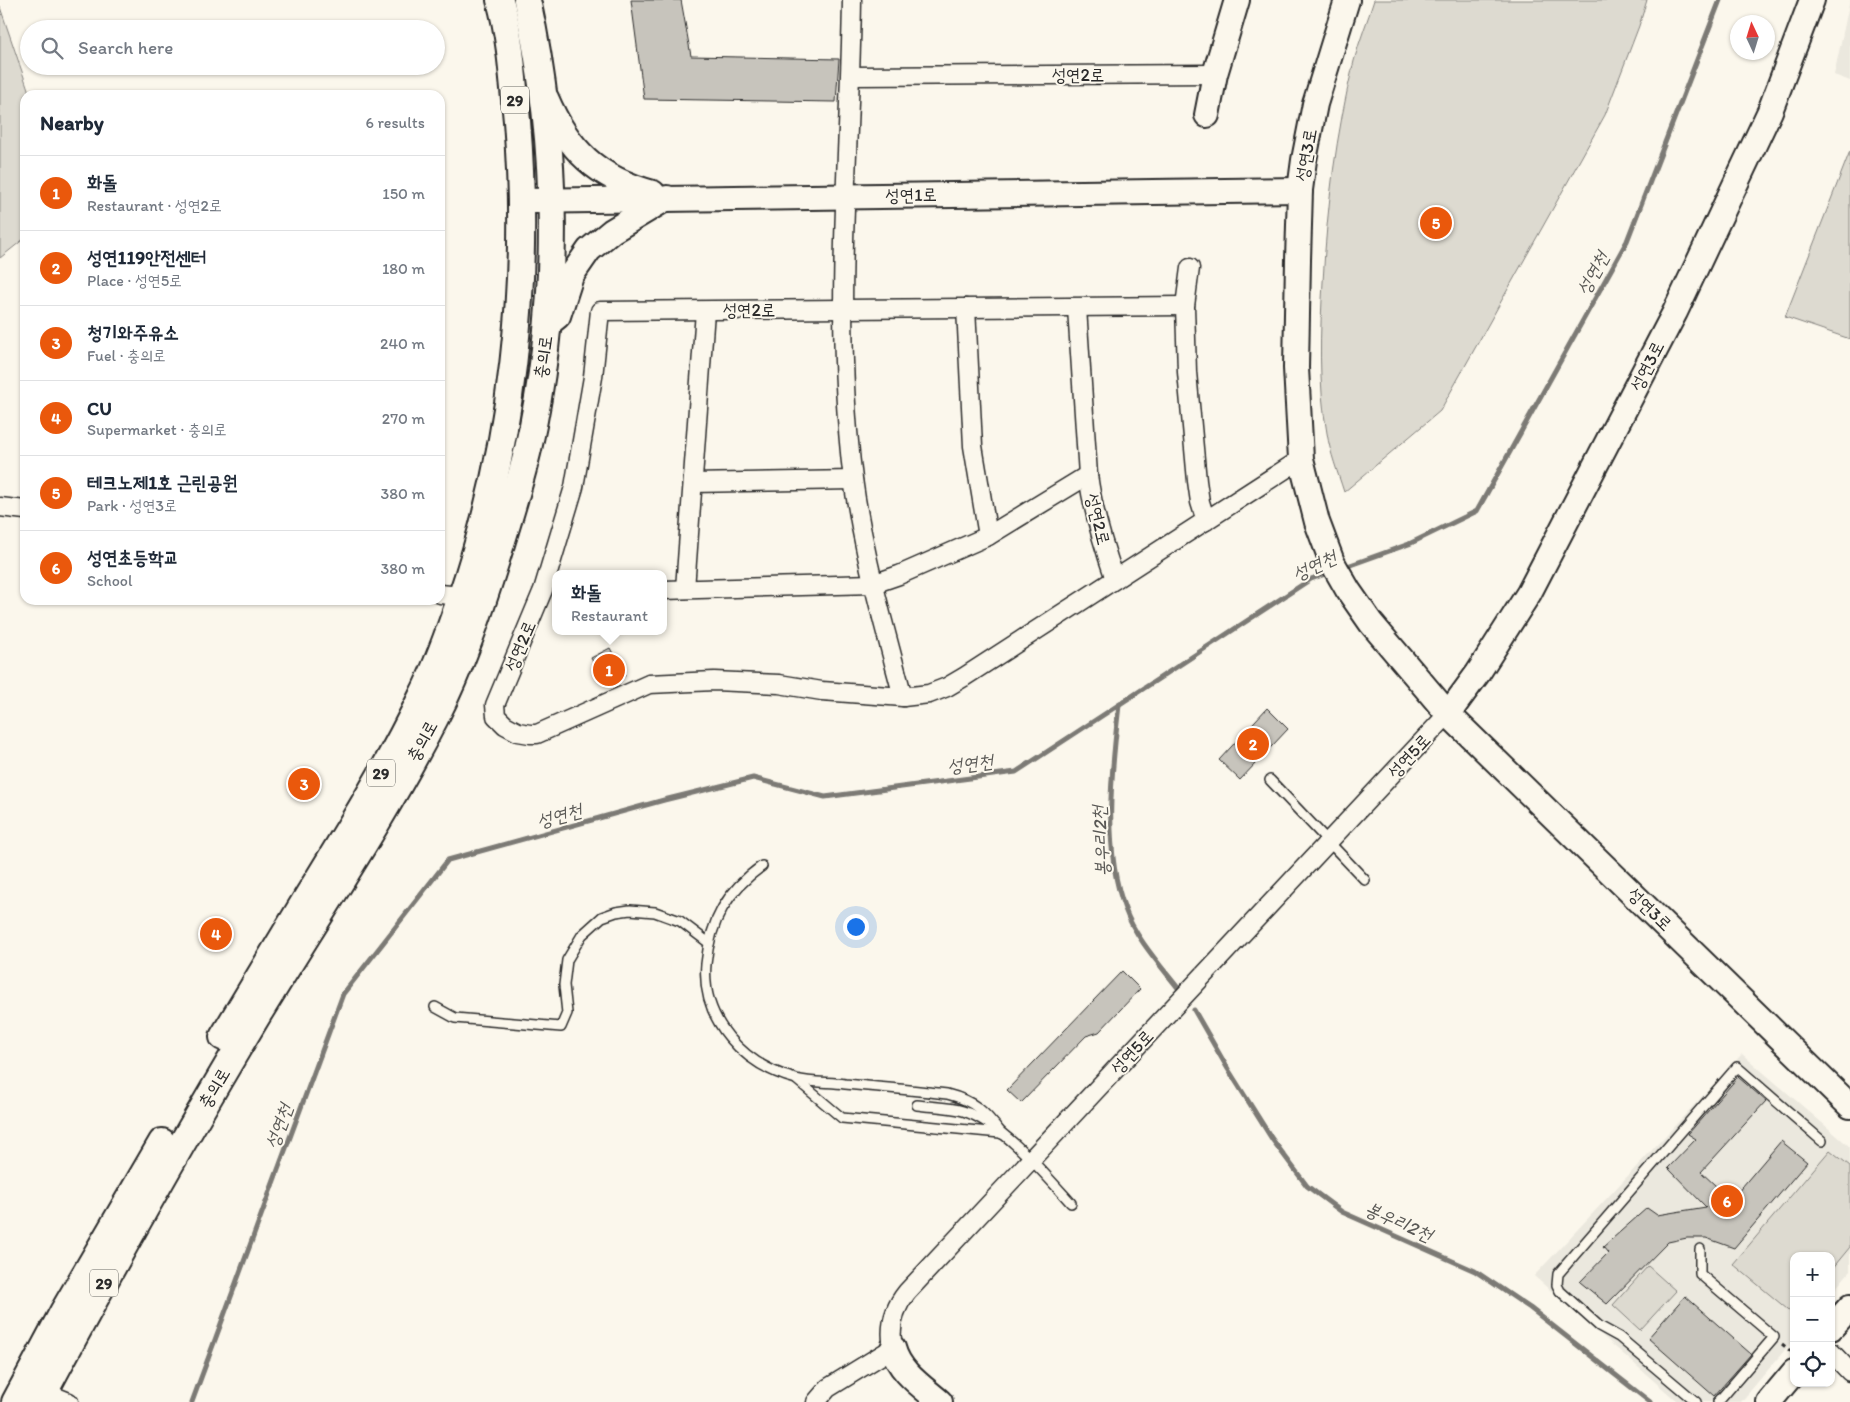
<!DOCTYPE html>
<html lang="en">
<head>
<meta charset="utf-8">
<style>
	body { margin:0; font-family:Itim,"Poor Story",sans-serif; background:#f6f6f7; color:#1f2937 }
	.controls { position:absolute; right:15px; bottom:15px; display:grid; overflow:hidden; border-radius:10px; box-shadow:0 1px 4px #0004 }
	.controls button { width:45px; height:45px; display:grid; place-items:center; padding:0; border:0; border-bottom:1px solid #e0e1e3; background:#fff; color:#1f2937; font:25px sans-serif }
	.compass { position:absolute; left:1730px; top:15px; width:45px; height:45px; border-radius:50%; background:#fff; box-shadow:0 1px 4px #0004; rotate:356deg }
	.you { position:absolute; left:855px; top:926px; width:18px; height:18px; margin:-12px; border:4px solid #fff; border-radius:50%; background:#1a73e8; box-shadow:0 0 0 8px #1a73e833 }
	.badge { display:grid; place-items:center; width:32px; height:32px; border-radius:50%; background:#ea580c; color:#fff; font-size:16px; font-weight:700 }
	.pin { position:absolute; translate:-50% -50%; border:2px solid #fff; box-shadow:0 1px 5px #0006 }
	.popup { position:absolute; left:552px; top:570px; width:115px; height:65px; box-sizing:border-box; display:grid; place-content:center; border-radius:10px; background:#fff; filter:drop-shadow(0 1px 4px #0005); font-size:16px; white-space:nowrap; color:#747a83 }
	.popup b { font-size:19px; color:#1f2937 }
	.popup::after { content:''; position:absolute; left:50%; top:100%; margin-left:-10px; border:10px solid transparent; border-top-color:#fff }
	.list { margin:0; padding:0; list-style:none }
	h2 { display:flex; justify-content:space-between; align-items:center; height:65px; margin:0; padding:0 20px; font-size:21px }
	h2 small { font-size:16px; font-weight:400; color:#747a83 }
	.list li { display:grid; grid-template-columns:32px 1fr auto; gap:15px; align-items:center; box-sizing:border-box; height:75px; padding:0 20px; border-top:1px solid #e0e1e3 }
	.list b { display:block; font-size:19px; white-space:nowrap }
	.list p { margin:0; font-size:16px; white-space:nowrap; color:#747a83 }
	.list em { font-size:16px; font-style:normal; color:#747a83 }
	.icon { flex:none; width:28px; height:28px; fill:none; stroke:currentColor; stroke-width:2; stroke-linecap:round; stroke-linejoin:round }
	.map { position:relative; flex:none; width:1850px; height:1402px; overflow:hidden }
	.search { position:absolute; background:#fff; box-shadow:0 1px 4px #0004; left:20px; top:20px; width:425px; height:55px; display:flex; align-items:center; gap:12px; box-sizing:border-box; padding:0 18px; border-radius:28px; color:#747a83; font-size:19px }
	.panel { position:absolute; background:#fff; box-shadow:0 1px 4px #0004; left:20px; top:90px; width:425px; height:515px; border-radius:15px }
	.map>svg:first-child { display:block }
	.built { fill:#ebe8de }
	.green { fill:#dddad0; stroke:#84827e }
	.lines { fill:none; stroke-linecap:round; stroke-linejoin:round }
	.stream { stroke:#7b7a75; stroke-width:5 }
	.building { fill:#c7c4bc; stroke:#2b2b2b }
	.lane-casing { stroke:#2b2b2b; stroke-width:12 }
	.street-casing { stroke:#2b2b2b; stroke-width:21 }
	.secondary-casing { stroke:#2b2b2b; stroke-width:28 }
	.primary-casing { stroke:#2b2b2b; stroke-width:30 }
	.path { stroke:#2b2b2b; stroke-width:3; stroke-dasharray:4 4; stroke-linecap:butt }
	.lane { stroke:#fbf7ec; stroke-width:9 }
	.street { stroke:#fbf7ec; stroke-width:18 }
	.secondary { stroke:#fbf7ec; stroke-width:24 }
	.primary { stroke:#fbf7ec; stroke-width:26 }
	.labels { text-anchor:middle; stroke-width:4; stroke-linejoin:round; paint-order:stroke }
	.shield { fill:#fbf7ec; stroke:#696865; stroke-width:1 }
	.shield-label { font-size:16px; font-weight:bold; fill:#2b2b2b }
	.street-label { font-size:18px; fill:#2b2b2b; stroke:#fbf7ec }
	.water-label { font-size:19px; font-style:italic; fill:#5a5956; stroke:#fbf7ec }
</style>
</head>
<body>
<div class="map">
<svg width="1850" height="1402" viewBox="0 0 1850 1402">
	<rect width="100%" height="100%" fill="#fbf7ec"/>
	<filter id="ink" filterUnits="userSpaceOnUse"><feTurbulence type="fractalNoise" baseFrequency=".02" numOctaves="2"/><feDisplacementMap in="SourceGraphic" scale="10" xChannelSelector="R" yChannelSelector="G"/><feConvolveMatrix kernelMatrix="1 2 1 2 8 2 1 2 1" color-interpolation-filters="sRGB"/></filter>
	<g filter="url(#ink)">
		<g class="built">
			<path d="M1850 0V81L1834 75Z"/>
			<path d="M1742 1054 1850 1147V1271L1831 1294V1256H1794V1339L1741 1402H1678L1534 1276Z"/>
		</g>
		<g class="green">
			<path d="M1374 0H1647L1639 26 1605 115 1440 411 1344 492C1338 473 1330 453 1327 433 1318 384 1320 332 1323 282 1327 207 1336 134 1354 61 1359 41 1368 20 1374 0Z"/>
			<path d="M0 7 30 95H25V238L0 258Z"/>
			<path d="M1850 151V339L1785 317Z"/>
			<path d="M1830 1150 1850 1166V1247L1831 1270V1256H1794L1793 1314 1733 1264Z"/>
			<path d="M1648 1266 1676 1291 1640 1330 1613 1305Z"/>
		</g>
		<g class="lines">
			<g class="stream">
				<path d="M1342 568 1409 544 1477 511 1627 241 1720 0"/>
				<path d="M1119 705C1112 767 1102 850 1125 909 1135 937 1160 965 1178 988"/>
				<path d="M1194 1010 1228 1069 1272 1139 1307 1186 1342 1212 1475 1271 1530 1308 1650 1402"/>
				<path d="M192 1402 343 994 448 860 664 800 753 778 825 797 1016 772 1311 579 1331 572"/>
			</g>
		</g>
		<g class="building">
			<path d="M631 0H681L691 56 839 59 836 102 644 99Z"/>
			<path d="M610 648 625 676 606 686 591 658Z"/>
			<path d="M1267 708 1288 729 1240 780 1219 760Z"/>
			<path d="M1122 971 1140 989 1099 1032 1086 1036 1021 1103 1007 1090Z"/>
			<path d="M1738 1077 1766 1101 1701 1172 1731 1200 1781 1141 1807 1162 1734 1248 1706 1238H1687L1668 1242 1607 1304 1580 1282 1608 1253 1603 1247 1647 1208 1657 1215 1706 1207 1668 1168 1696 1139 1688 1134Z"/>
			<path d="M1685 1296 1751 1354 1714 1396 1648 1338Z"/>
		</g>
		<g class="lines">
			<defs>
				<g id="lane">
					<path d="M1270 780 1365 880"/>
					<path d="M762 866C727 891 710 921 706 964 701 1020 743 1065 796 1079 811 1083 829 1082 845 1084 879 1087 913 1090 947 1094 975 1101 985 1112 1002 1134"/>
					<path d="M435 1007 455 1018 561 1027 567 1013 564 985 567 960 582 935 602 917 616 912 630 910 655 912 680 921 709 943"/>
					<path d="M797 1080 842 1118 1000 1133"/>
					<path d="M917 1105C932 1107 949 1107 963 1111 1002 1123 1044 1173 1071 1203"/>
					<path d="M1700 1249V1274L1774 1337 1718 1402"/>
					<path d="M1696 1402 1619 1337 1599 1326 1560 1291 1557 1285 1558 1274 1737 1067 1822 1141"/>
				</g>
				<g id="street">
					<path d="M852 0C850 147 835 295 849 442 856 529 881 614 903 697"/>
					<path d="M851 76 1215 74"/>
					<path d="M1190 268 1185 306 1187 372 1197 481 1200 502 1206 521"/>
					<path d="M1185 306 600 311 593 377 574 487 543 590 495 705 496 716 505 725 518 732 530 734H537L649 684 714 681 779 684 822 691 903 697 929 694 947 687 964 677 1301 459"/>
					<path d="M966 308 973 446 988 536"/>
					<path d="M1077 308 1088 475C1093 511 1103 545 1115 579"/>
					<path d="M693 483 853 480"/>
					<path d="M0 507 25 510"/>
					<path d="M685 589 705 311"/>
					<path d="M663 590 873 584 899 575 988 536 1088 475"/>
					<path d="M440 594 461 596"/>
					<path d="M1831 1352 1850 1372"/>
					<path d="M34 1388 69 1402"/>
					<path d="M816 1402 828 1388 893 1348C889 1327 893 1309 907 1292L1448 714"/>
				</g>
				<g id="secondary">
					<path d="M1347 0 1315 104 1304 160 1300 190 1298 260 1296 368 1301 459 1317 522 1332 562 1348 590 1371 623 1448 714 1850 1106"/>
					<path d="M546 98C568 150 597 178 653 193"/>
					<path d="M1207 115 1215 74 1237 0"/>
					<path d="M522 201 1300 190"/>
					<path d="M548 324 558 316 571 276 589 250 612 231 667 198"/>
					<path d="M1448 714 1478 673 1529 593 1675 312 1770 111 1812 0"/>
					<path d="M1831 1328 1850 1307"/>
					<path d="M893 1348C899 1372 923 1387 940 1402"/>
					<path d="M1769 1402 1794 1372"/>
				</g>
				<g id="primary">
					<path d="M223 1037C252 989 280 942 309 894 349 829 389 765 422 696 438 665 449 631 461 598 513 445 530 282 517 121 513 81 511 39 500 0"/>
					<path d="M15 1402 63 1312 162 1142"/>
					<path d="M39 1402C108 1273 179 1146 254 1021 315 920 382 822 435 718 461 667 479 614 496 560 507 524 519 487 528 449 561 302 559 147 527 0"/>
				</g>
			</defs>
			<use href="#lane" class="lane-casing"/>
			<use href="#street" class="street-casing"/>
			<use href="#secondary" class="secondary-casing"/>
			<use href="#primary" class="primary-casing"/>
			<path class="path" d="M1782 1344 1793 1353"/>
			<use href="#lane" class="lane"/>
			<use href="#street" class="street"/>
			<use href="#secondary" class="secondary"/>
			<use href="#primary" class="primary"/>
		</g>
	</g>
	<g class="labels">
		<g class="shield">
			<rect x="501" y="86.5" width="28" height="27" rx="4"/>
			<rect x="367" y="759.5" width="28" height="27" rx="4"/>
			<rect x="90" y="1269.5" width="28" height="27" rx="4"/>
		</g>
		<g class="shield-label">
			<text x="515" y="106">29</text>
			<text x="381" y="779">29</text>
			<text x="104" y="1289">29</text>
		</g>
		<g class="street-label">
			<text x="1078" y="81">성연2로</text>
			<text transform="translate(1306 155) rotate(-80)" y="6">성연3로</text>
			<text transform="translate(911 195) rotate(-1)" y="6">성연1로</text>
			<text x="749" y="316">성연2로</text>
			<text transform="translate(543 357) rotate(-82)" y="6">충의로</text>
			<text transform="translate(1647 366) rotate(-63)" y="6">성연3로</text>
			<text transform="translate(1098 519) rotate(76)" y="6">성연2로</text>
			<text transform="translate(520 646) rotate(-67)" y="6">성연2로</text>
			<text transform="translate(422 741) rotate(-61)" y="6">충의로</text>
			<text transform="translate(1409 756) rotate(-47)" y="6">성연5로</text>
			<text transform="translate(1650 909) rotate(44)" y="6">성연3로</text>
			<text transform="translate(1132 1052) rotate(-47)" y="6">성연5로</text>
			<text transform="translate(214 1088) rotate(-59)" y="6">충의로</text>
		</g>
		<g class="water-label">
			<text transform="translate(1592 273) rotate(-61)" y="7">성연천</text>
			<text transform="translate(1314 565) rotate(-25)" y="7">성연천</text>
			<text transform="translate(970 763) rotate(-7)" y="7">성연천</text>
			<text transform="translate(559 815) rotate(-15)" y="7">성연천</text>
			<text transform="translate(1100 841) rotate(-93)" y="7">봉우리2천</text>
			<text transform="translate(278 1126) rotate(-70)" y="7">성연천</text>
			<text transform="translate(1399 1221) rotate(24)" y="7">봉우리2천</text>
		</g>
	</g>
</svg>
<div class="controls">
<button>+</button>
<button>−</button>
<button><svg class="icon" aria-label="locate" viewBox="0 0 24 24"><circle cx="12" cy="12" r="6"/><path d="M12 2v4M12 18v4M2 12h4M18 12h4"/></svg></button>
</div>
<svg class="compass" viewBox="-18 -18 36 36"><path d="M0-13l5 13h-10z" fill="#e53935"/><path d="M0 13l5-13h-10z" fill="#747a83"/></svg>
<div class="you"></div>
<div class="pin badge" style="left:609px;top:670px">1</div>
<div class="popup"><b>화돌</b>Restaurant</div>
<div class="pin badge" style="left:1253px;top:744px">2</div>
<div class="pin badge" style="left:304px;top:784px">3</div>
<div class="pin badge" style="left:216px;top:934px">4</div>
<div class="pin badge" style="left:1436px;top:223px">5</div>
<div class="pin badge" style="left:1727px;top:1201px">6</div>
<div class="search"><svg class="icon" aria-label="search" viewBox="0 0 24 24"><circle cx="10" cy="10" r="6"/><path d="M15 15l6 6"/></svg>Search here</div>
<section class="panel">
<h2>Nearby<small>6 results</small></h2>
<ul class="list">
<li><span class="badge">1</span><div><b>화돌</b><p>Restaurant · 성연2로</p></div><em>150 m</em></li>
<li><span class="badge">2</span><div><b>성연119안전센터</b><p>Place · 성연5로</p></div><em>180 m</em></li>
<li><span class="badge">3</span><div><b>청기와주유소</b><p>Fuel · 충의로</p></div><em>240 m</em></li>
<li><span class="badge">4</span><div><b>CU</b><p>Supermarket · 충의로</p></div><em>270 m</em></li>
<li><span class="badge">5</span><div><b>테크노제1호 근린공원</b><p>Park · 성연3로</p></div><em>380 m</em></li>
<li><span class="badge">6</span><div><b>성연초등학교</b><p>School</p></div><em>380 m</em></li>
</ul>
</section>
</div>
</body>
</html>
